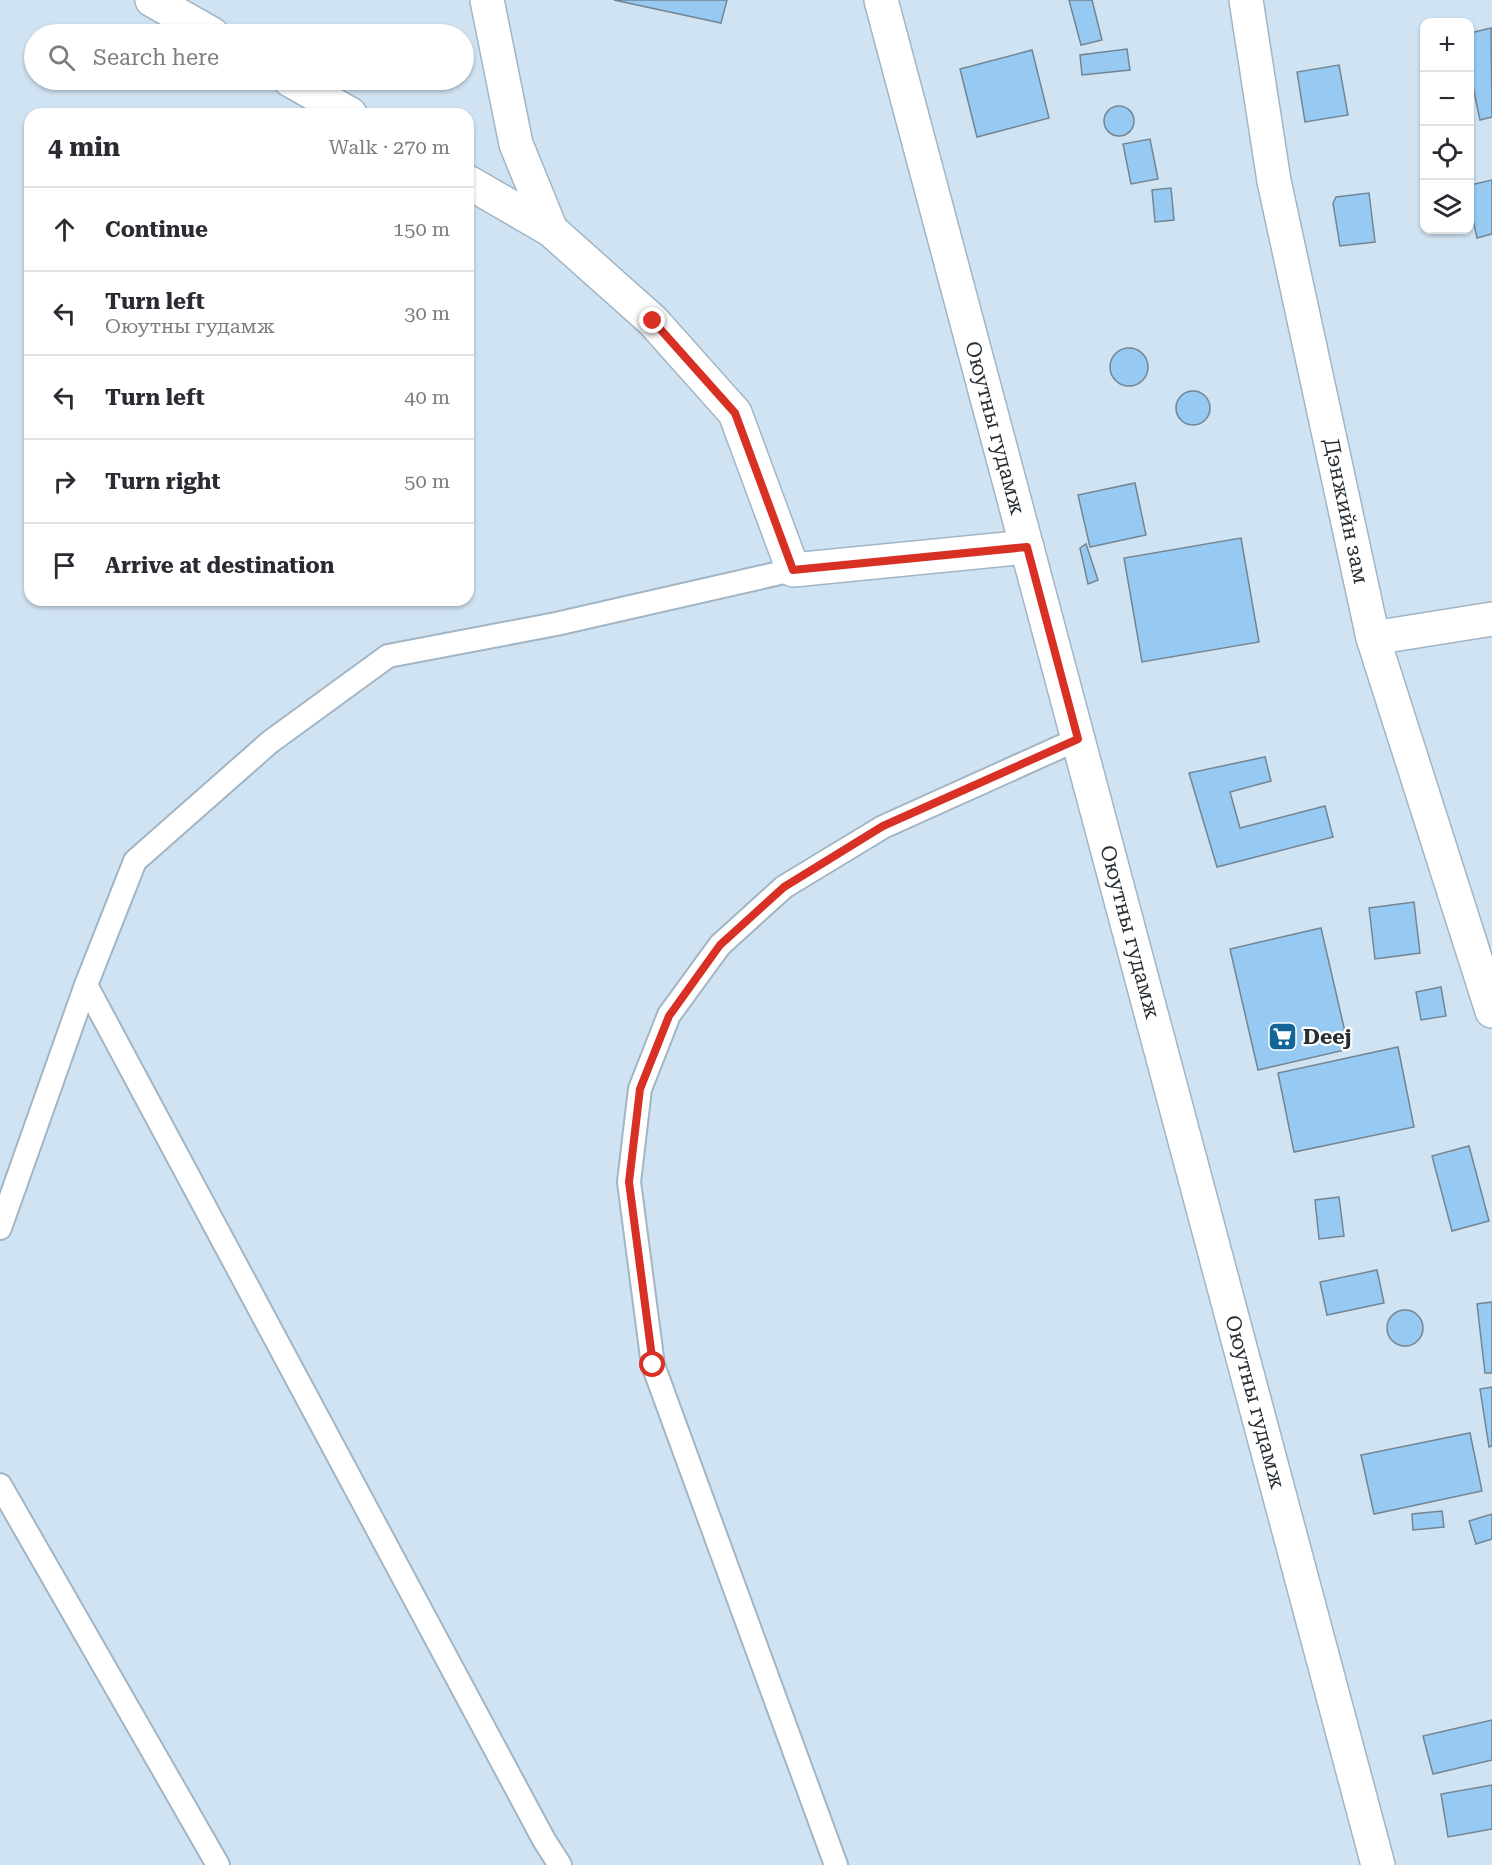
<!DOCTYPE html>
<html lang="en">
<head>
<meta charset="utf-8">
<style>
	body { margin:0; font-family:"Roboto Serif",serif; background:#f2f2f3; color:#2b2b33 }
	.controls { position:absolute; right:18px; top:18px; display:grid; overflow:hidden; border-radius:12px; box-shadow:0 2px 4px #0004 }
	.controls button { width:54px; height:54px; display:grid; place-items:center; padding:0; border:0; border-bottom:2px solid #e1e1e2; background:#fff; color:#2b2b33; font:30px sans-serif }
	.stop { position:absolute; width:18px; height:18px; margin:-14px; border:4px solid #d93025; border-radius:50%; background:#fff }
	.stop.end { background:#d93025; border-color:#fff; box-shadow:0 2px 6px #0008 }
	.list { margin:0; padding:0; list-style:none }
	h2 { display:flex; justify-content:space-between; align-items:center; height:78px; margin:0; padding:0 24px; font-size:26px }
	h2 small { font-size:20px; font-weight:400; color:#7c7c81 }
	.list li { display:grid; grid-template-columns:39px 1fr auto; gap:18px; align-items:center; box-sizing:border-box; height:84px; padding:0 24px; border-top:2px solid #e1e1e2 }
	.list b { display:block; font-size:22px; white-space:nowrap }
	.list p { margin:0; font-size:20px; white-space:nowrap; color:#7c7c81 }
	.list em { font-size:20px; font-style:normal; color:#7c7c81 }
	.icon { flex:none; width:33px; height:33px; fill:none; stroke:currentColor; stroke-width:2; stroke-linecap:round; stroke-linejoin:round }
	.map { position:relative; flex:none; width:1492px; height:1865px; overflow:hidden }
	.search { position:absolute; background:#fff; box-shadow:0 2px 4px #0004; left:24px; top:24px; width:450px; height:66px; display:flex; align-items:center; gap:15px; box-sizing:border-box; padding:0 21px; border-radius:33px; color:#7c7c81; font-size:22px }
	.panel { position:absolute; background:#fff; box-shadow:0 2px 4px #0004; left:24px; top:108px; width:450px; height:498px; border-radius:18px }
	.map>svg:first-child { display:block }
	.building { fill:#96caf2; stroke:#738593; stroke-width:1.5 }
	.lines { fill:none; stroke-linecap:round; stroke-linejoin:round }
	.service-casing { stroke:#a2b5c4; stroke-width:26 }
	.minor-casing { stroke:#a2b5c4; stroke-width:36 }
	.tertiary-casing { stroke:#a2b5c4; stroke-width:36 }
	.service { stroke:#fff; stroke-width:22 }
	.minor { stroke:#fff; stroke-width:33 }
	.tertiary { stroke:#fff; stroke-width:33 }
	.route { stroke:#d93025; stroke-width:8 }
	.labels { text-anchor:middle; stroke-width:4.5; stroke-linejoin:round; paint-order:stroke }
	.street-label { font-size:21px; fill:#272e34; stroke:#fff }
	.poi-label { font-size:21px; font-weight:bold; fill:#272e34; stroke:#fff; text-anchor:start }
</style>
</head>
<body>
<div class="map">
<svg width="1492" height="1865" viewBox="0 0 1492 1865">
	<rect width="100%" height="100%" fill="#d0e3f3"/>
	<g class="building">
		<path d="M614 0H727L721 23Z"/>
		<path d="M1069 0H1092L1102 40 1081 45Z"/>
		<path d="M1491 28 1492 117 1480 120 1470 73V33Z"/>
		<path d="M1127 49 1130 70 1082 75 1080 55Z"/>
		<path d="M1032 50 1049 118 977 137 960 69Z"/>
		<path d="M1339 65 1348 115 1305 122 1297 72Z"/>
		<circle cx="1119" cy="121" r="15"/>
		<path d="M1150 139 1158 179 1131 184 1123 144Z"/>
		<path d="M1492 180V234L1477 238 1470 206V185Z"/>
		<path d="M1171 188 1174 220 1155 222 1152 190Z"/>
		<path d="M1369 193 1375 242 1340 246 1333 203 1336 197Z"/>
		<circle cx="1129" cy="367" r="19"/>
		<circle cx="1193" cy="408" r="17"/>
		<path d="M1135 483 1146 535 1090 547 1078 495Z"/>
		<path d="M1241 538 1259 642 1142 662 1124 558Z"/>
		<path d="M1086 544 1098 580 1088 584 1080 548Z"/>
		<path d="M1265 757 1271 781 1230 792 1240 828 1325 806 1333 837 1217 867 1189 773Z"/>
		<path d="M1414 902 1420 953 1375 959 1369 908Z"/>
		<path d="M1321 928 1349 1049 1258 1070 1230 949Z"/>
		<path d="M1441 987 1446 1016 1421 1020 1416 992Z"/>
		<path d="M1398 1047 1414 1127 1294 1152 1278 1073Z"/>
		<path d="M1469 1146 1489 1221 1452 1231 1432 1156Z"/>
		<path d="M1339 1197 1344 1236 1319 1239 1315 1200Z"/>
		<path d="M1377 1270 1384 1303 1327 1315 1320 1282Z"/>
		<path d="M1492 1302V1373H1485L1477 1304Z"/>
		<circle cx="1405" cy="1328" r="18"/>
		<path d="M1492 1387V1446L1489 1447 1480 1389Z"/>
		<path d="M1470 1433 1482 1491 1374 1514 1361 1455Z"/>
		<path d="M1442 1511 1444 1527 1413 1530 1412 1514Z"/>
		<path d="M1492 1514V1539L1476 1544 1469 1521Z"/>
		<path d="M1492 1720V1760L1433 1774 1423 1736Z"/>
		<path d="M1492 1785V1829L1448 1837 1441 1794Z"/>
	</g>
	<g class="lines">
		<defs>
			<g id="service">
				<path d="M86 985 544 1840 560 1865"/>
				<path d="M0 1228 86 985 135 861 270 742 388 656 556 624 793 570"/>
				<path d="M0 1485 218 1865"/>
				<path d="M836 1865 653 1365 629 1182 640 1089 669 1015 720 945 784 887 883 827 1078 739"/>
			</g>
			<g id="minor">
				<path d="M152 0 212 34"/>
				<path d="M487 0 516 144 551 230"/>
				<path d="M1246 0 1274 181 1373 638 1492 1011"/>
				<path d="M290 80 350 114"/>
				<path d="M468 182 551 230 653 321 735 413 793 570 1027 547"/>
				<path d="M1373 638 1492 619"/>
			</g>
			<path id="tertiary" d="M881 0 1378 1865"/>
		</defs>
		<use href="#service" class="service-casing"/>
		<use href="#minor" class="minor-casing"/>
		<use href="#tertiary" class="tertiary-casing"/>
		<use href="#service" class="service"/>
		<use href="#minor" class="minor"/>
		<use href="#tertiary" class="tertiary"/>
	</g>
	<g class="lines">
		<path class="route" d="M653 321 735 413 793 570 1027 547 1078 739 883 826 784 887 720 945 669 1016 640 1089 629 1182 653 1365"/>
	</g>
	<defs>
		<symbol id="supermarket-square" viewBox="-11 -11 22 22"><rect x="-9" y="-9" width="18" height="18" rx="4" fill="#146597" stroke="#fff"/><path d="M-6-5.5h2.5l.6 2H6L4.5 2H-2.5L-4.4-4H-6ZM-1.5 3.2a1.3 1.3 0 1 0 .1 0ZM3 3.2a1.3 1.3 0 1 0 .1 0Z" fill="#fff"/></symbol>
	</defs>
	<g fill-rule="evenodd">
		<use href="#supermarket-square" x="1266" y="1020" width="33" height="33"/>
	</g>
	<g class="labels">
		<g class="street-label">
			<text transform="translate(995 428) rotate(75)" y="7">Оюутны гудамж</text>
			<text transform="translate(1346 511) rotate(78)" y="7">Дэнжийн зам</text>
			<text transform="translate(1130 932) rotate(75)" y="7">Оюутны гудамж</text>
			<text transform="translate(1255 1402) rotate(75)" y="7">Оюутны гудамж</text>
		</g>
		<g class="poi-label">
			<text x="1303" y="1044">Deej</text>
		</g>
	</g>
</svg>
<div class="controls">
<button>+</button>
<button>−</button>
<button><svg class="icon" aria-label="locate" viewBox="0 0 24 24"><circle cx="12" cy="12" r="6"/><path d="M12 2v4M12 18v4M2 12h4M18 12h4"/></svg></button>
<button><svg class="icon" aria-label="layers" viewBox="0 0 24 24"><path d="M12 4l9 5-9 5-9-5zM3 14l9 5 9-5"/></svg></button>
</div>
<div class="stop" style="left:653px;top:1365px"></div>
<div class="stop end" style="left:653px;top:321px"></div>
<div class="search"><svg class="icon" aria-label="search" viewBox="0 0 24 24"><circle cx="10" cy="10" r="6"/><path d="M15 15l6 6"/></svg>Search here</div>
<section class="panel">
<h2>4 min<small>Walk · 270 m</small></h2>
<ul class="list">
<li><svg class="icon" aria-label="ahead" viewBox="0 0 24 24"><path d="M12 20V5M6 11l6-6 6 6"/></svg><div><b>Continue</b></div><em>150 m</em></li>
<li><svg class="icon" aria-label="left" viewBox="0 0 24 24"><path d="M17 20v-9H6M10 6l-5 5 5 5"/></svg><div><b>Turn left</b><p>Оюутны гудамж</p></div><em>30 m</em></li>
<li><svg class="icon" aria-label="left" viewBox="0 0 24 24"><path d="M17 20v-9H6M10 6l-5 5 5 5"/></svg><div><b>Turn left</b></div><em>40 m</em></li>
<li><svg class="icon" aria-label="right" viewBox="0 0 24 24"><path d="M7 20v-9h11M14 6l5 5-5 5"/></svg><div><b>Turn right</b></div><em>50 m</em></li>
<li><svg class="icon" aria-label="arrive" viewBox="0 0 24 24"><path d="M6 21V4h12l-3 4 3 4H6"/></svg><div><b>Arrive at destination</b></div></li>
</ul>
</section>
</div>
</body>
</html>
